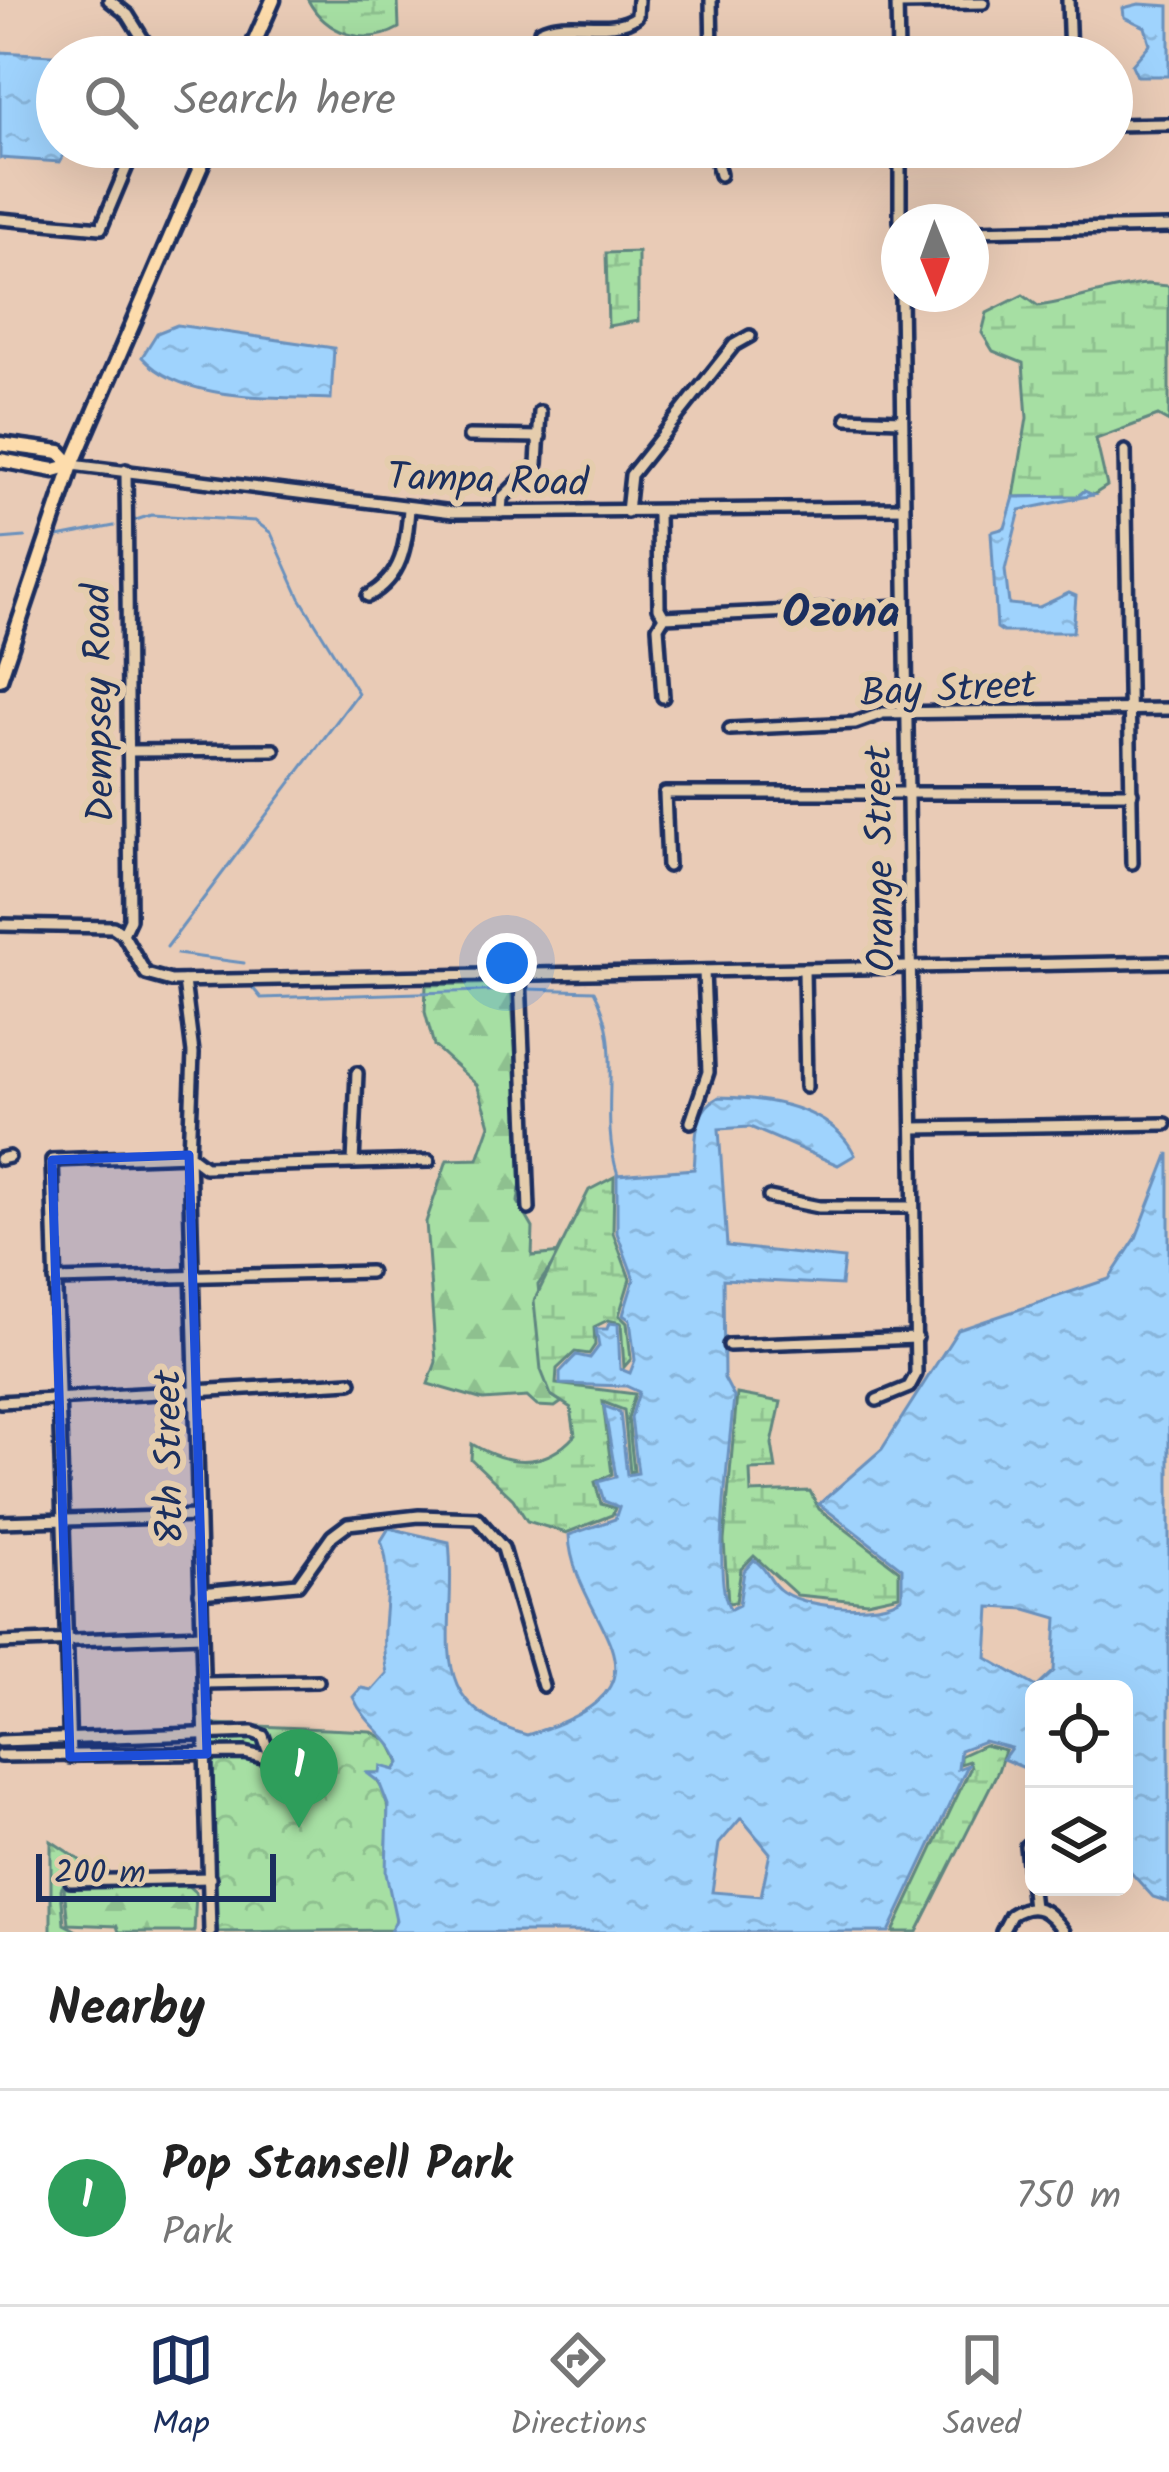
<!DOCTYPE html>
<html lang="en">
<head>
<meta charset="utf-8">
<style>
	body { margin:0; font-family:Kalam,sans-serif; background:#f2f2f2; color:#222 }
	.controls { position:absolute; right:36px; bottom:36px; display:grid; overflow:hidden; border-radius:18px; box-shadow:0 12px 48px #0002 }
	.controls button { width:108px; height:108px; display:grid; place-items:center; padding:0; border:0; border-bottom:3px solid #e0e0e0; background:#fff; color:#222; font:60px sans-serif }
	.compass { position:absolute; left:881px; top:204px; width:108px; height:108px; border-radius:50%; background:#fff; box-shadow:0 12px 48px #0002; rotate:179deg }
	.scale { position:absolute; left:36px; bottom:30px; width:240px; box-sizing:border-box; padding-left:12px; border:6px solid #1b2f5e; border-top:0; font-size:33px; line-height:42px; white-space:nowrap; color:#1b2f5e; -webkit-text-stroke:9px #e5cdad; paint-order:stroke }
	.you { position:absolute; left:507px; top:963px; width:42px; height:42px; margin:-30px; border:9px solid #fff; border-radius:50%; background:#1a73e8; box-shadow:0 0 0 18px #1a73e833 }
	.badge { display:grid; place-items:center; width:78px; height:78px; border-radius:50%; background:#1b2f5e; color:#fff; font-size:39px; font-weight:700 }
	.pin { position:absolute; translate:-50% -99px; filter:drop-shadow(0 3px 6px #0008) }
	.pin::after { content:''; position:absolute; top:63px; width:42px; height:36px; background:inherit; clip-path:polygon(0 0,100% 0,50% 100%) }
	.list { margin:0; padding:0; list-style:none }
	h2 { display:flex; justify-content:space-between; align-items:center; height:156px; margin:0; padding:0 48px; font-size:51px }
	h2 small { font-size:39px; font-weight:400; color:#767676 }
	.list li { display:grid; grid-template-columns:78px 1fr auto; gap:36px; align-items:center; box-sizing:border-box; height:216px; padding:0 48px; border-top:3px solid #e0e0e0 }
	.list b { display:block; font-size:45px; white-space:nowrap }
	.list p { margin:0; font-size:39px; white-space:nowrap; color:#767676 }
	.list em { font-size:39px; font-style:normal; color:#767676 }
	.icon { flex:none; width:66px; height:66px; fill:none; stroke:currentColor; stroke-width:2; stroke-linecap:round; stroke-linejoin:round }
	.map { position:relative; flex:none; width:1169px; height:1932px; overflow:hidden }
	.search { position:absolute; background:#fff; box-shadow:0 12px 48px #0002; left:36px; right:36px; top:36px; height:132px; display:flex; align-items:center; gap:30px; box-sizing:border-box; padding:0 42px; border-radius:66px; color:#767676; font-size:45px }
	.sheet { height:372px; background:#fff }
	nav { display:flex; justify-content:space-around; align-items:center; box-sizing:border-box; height:168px; border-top:3px solid #e0e0e0; background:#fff; font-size:33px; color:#767676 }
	nav a { display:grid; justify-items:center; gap:6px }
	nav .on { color:#1b2f5e }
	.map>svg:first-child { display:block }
	.forest { fill:url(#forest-firs); stroke:#608780; stroke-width:3 }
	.wetland { fill:url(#wetland-marsh); stroke:#608780; stroke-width:3 }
	.park { fill:url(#park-crowns); stroke:#608780; stroke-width:3 }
	.water { fill:url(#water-ripples); stroke:#6a91bd; stroke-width:3; fill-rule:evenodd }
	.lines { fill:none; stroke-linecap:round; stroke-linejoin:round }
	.stream { stroke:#6a91bd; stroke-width:3 }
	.minor-casing { stroke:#1b2f5e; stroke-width:18 }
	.major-casing { stroke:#1b2f5e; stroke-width:21 }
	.minor { stroke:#e5cdad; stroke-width:9 }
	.major { stroke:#fddcac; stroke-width:12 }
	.marked { fill:#1d4ed8; fill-opacity:0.2; stroke:#1d4ed8; stroke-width:9; stroke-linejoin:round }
	.labels { text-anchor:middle; stroke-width:12; stroke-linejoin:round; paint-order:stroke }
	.street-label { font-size:39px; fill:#1b2f5e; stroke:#e5cdad }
	.quarter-label { font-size:45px; font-weight:bold; fill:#1b2f5e; stroke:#e5cdad }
</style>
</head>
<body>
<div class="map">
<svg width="1169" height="1932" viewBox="0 0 1169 1932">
	<defs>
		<pattern id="forest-firs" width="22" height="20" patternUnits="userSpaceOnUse" patternTransform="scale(3)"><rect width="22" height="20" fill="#a6dfa3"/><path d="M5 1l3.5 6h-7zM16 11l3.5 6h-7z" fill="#8ec08f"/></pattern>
		<pattern id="wetland-marsh" width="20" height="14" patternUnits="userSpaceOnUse" patternTransform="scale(3)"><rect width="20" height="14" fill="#a6dfa3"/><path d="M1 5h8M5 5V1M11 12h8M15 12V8" fill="none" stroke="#8ec08f"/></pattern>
		<pattern id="park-crowns" width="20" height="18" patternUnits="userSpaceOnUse" patternTransform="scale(3)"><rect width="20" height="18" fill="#a6dfa3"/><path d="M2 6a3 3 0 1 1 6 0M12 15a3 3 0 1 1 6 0" fill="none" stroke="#8ec08f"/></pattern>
		<pattern id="water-ripples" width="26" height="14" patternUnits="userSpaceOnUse" patternTransform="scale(3)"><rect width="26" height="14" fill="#9fd3fd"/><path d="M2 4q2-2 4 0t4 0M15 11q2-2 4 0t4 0" fill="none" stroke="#88b5db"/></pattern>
	</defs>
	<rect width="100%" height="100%" fill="#e9cbb6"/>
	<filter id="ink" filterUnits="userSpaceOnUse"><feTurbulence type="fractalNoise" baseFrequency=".00833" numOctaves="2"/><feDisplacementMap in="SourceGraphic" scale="24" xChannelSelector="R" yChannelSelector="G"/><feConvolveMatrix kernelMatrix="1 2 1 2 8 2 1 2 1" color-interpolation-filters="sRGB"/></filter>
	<g filter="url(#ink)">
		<g class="forest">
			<path d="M511 983 523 1167 518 1202 533 1228 532 1256 561 1253 538 1285 551 1395 562 1402 555 1407 537 1406 527 1397 483 1400 428 1384 436 1362 426 1222 447 1160 478 1159 490 1125 485 1108 477 1085 434 1046 425 1012 426 985Z"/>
			<path d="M51 1841 104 1876 68 1877 61 1889 64 1924 79 1932H51Z"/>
			<path d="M187 1885 196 1893 194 1932H119L117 1926 68 1924 64 1888Z"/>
		</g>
		<g class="wetland">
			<path d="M308 0H398L399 28C366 47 326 34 308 0Z"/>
			<path d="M638 252V321L608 326 606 253Z"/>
			<path d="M1147 284 1169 286V422L1158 416 1096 439 1107 486 1093 495 1084 491 1078 496 1014 497 1027 418 1023 363 993 351 982 333 987 313 1023 295 1038 306C1076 301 1108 287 1147 284Z"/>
			<path d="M614 1177 613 1233 630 1279 619 1315 627 1323 631 1359 624 1367 621 1323 608 1320 594 1327 595 1345 589 1354 575 1352 557 1369 556 1384 635 1394 628 1418 634 1471 630 1472 624 1410 603 1402 612 1474 595 1482 601 1504 615 1508 612 1515 566 1533 527 1521 513 1499 471 1459 472 1444C509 1466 545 1469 575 1435L571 1408 551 1395 541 1370 534 1301 589 1190Z"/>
			<path d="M737 1394 781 1402 772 1444 776 1469 750 1470 751 1493 810 1491 819 1509 899 1570V1595L867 1602 797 1595 754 1556 741 1569 736 1602 728 1603 724 1541Z"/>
			<path d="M984 1745 1005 1750 998 1771 917 1932H893L971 1767 969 1761 960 1764V1756Z"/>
		</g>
		<path class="park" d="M213 1724 370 1731 389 1741 400 1763 395 1770 381 1767V1773H370C400 1799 383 1840 387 1873 389 1893 400 1909 394 1930L215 1932Z"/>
		<g class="water">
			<path d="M1139 4 1169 6V76H1137L1132 65 1150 44 1145 27 1124 17 1123 8Z"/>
			<path d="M0 52 85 57H57V147H68L60 162 0 158Z"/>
			<path d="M177 325 334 348 331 399C273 396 183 403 142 357L157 333Z"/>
			<path d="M1084 491 1093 495 1020 510 1005 570 1009 604 1039 607 1069 593 1076 596 1073 632H1003L997 628 991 532 1005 528 1014 497 1078 496Z"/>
			<path d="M719 1097C769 1098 832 1107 855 1155L838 1165 750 1127 719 1129 727 1246 844 1259 841 1285 723 1279 724 1378 734 1397C731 1433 710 1590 731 1609L739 1605 744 1571 754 1560C767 1568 768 1580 779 1589 800 1608 880 1615 902 1597V1568L819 1504 882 1449 958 1330 1109 1279 1136 1238 1169 1153V1902L1153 1897 1124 1865V1689H1034V1772L1003 1759 1011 1748 984 1741 960 1750 958 1769 968 1765 889 1932H390L396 1920 386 1873 388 1805 379 1782 367 1773H380L381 1766 395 1770 400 1763C394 1739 367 1728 353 1697L361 1688 372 1690 387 1673C376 1623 397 1581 381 1541L389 1528 449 1542C459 1630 417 1704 527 1735 694 1683 572 1624 569 1535L615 1519 619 1507 604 1501 598 1482 616 1477 604 1406 620 1412 627 1475 638 1473 631 1418 639 1392 626 1386 560 1384V1372L576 1355 590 1358 599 1346 596 1329H607L609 1323 618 1324 620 1369 630 1373 635 1360 630 1320 623 1315 634 1279 617 1233V1175L694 1169C697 1141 691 1111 719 1097ZM990 1607 1026 1609 1057 1618 1054 1671 1037 1687 987 1658ZM741 1818 770 1853 761 1896 712 1892 719 1844Z"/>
		</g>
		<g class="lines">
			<g class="stream">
				<path d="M133 521 151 515 255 521 271 533 300 598 358 693 167 947"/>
				<path d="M58 537 114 526"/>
				<path d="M0 539 25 537"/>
				<path d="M177 954 244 963"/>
				<path d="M252 987 261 998 514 990"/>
				<path d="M527 989 594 991C626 1050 597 1110 618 1175"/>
			</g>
			<defs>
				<g id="minor">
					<path d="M109 0 128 15 154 57"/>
					<path d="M711 0 712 57"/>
					<path d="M897 0 898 57"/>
					<path d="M1068 0 1070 57"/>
					<path d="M897 4 983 3"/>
					<path d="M540 57V31C569 16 612 36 637 16L638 0"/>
					<path d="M1112 125 1169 124"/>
					<path d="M169 147 204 160"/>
					<path d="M713 147 720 175"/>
					<path d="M900 147V222"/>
					<path d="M0 219 101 228 135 147"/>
					<path d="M971 231 1169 227"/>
					<path d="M847 418 900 420"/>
					<path d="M469 436 540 437"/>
					<path d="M1125 451 1132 863"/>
					<path d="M72 465 453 512 903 508"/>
					<path d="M501 512 502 498 537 464 540 412"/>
					<path d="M627 512 631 475 734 345 750 336"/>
					<path d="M658 512 659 608 664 617"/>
					<path d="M368 596C403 577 406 545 409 509"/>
					<path d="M664 617 904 606"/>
					<path d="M663 697 658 627 664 617"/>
					<path d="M730 729 855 723 883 713 1169 709"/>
					<path d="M128 751 274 750"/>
					<path d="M668 866 665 793H1132"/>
					<path d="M0 925 113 927 123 934 146 974 171 981 1169 962"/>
					<path d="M123 934 130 919 126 470"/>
					<path d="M804 970 806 1087"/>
					<path d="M520 976 529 1209"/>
					<path d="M184 981 193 1053 189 1155 210 1932"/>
					<path d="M691 1122 708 1072 704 971"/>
					<path d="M913 1128 1166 1124"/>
					<path d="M0 1159 9 1157"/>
					<path d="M353 1163 357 1073"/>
					<path d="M769 1197 819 1207H913"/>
					<path d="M55 1280 370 1272"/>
					<path d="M729 1345 917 1338"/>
					<path d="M877 1400 909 1387 916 1374 901 294"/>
					<path d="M0 1402 351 1382"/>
					<path d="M0 1522 198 1516"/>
					<path d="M200 1593 298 1584 332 1536 348 1524 419 1516 477 1518 503 1548 543 1686"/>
					<path d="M0 1643 201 1635"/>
					<path d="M205 1683 318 1681"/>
					<path d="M0 1741 252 1732 263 1736 271 1759"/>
					<path d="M0 1756 245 1753 271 1759"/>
					<path d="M70 1757 52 1160 189 1155 205 1167 429 1161"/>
					<path d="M1026 1846 1033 1907"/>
					<path d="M71 1881 210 1878"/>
					<path d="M1002 1932 1011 1915C1036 1899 1049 1911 1064 1932"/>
				</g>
				<g id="major">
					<path d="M248 57 273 0"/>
					<path d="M0 444 60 452 72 465"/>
					<path d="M0 460 54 470 72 465"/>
					<path d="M0 679 72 465 209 147"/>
				</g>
			</defs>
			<use href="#minor" class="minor-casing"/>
			<use href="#major" class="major-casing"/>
			<use href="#minor" class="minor"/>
			<use href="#major" class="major"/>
		</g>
	</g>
	<path class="marked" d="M189 1155 207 1754 70 1757 52 1160Z"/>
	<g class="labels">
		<g class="street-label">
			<text transform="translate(488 478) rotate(2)" y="14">Tampa Road</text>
			<text transform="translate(948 687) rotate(-3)" y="14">Bay Street</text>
			<text transform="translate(97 703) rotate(-91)" y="14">Dempsey Road</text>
			<text transform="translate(878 859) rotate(-91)" y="14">Orange Street</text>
			<text transform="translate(167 1457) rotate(-91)" y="14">8th Street</text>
		</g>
		<g class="quarter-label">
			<text x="841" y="627">Ozona</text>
		</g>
	</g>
</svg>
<div class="controls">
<button><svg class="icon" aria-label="locate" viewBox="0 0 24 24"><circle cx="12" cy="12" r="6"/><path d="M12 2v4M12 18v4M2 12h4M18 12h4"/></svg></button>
<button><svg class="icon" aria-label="layers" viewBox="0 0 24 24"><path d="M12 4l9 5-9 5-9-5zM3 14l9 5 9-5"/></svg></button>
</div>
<svg class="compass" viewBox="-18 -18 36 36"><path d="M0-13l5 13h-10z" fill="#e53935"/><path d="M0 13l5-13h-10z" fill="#767676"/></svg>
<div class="scale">200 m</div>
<div class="you"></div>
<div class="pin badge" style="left:299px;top:1828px;background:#2e9e5b">1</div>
<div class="search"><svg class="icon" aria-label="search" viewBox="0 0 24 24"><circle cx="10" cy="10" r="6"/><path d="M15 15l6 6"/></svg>Search here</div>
</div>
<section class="sheet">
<h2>Nearby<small></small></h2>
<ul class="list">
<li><span class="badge" style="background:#2e9e5b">1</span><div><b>Pop Stansell Park</b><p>Park</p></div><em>750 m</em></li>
</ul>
</section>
<nav>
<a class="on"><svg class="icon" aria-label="map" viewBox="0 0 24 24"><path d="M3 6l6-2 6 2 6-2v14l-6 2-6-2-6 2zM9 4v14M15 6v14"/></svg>Map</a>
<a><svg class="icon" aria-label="directions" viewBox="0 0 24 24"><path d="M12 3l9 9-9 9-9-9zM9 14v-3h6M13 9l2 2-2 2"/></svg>Directions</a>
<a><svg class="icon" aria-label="saved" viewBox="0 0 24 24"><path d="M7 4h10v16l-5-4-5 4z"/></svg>Saved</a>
</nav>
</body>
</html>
